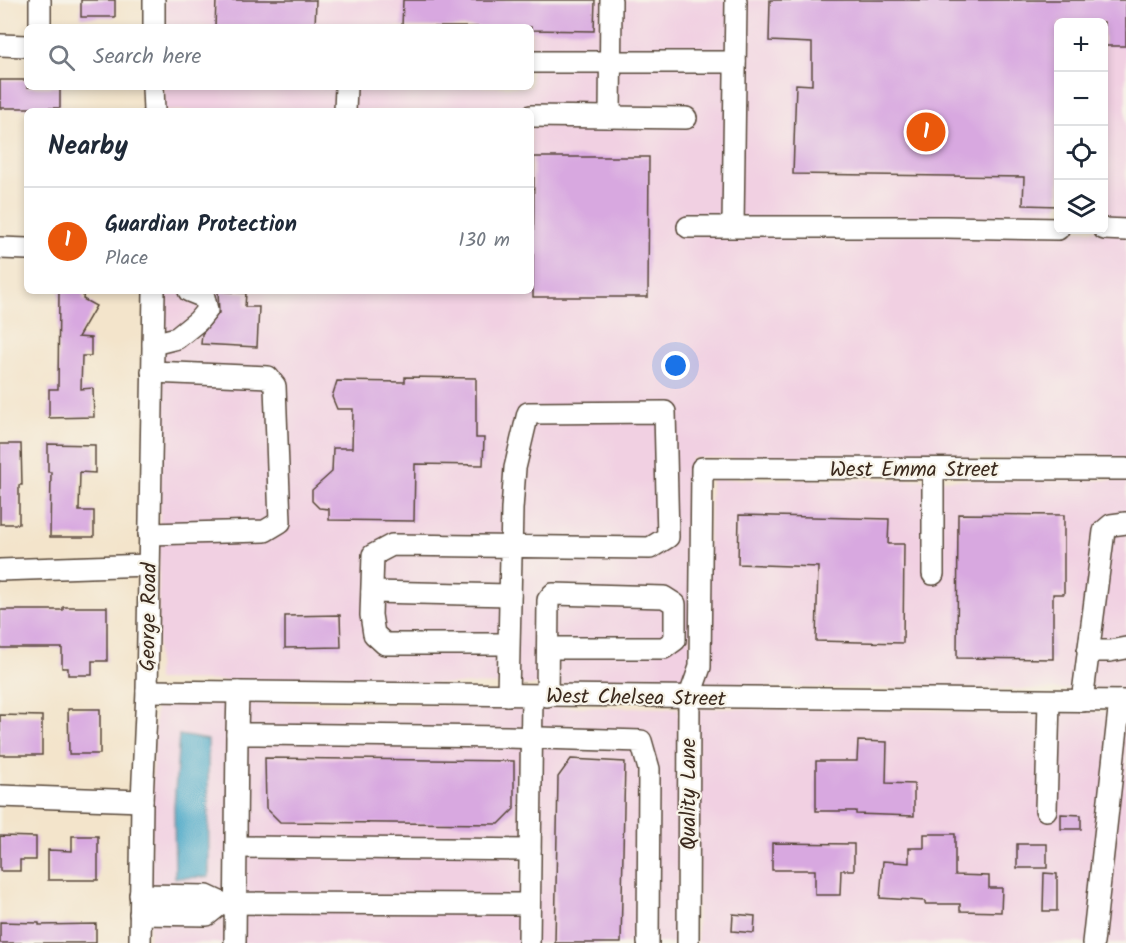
<!DOCTYPE html>
<html lang="en">
<head>
<meta charset="utf-8">
<style>
	body { margin:0; font-family:Kalam,sans-serif; background:#f6f6f7; color:#1f2937 }
	.controls { position:absolute; right:18px; top:18px; display:grid; overflow:hidden; border-radius:9px; box-shadow:0 3px 9px #0003 }
	.controls button { width:54px; height:54px; display:grid; place-items:center; padding:0; border:0; border-bottom:2px solid #e0e1e3; background:#fff; color:#1f2937; font:30px sans-serif }
	.you { position:absolute; left:676px; top:366px; width:21px; height:21px; margin:-15px; border:4px solid #fff; border-radius:50%; background:#1a73e8; box-shadow:0 0 0 9px #1a73e833 }
	.badge { display:grid; place-items:center; width:39px; height:39px; border-radius:50%; background:#ea580c; color:#fff; font-size:20px; font-weight:700 }
	.pin { position:absolute; translate:-50% -50%; border:3px solid #fff; box-shadow:0 2px 6px #0006 }
	.list { margin:0; padding:0; list-style:none }
	h2 { display:flex; justify-content:space-between; align-items:center; height:78px; margin:0; padding:0 24px; font-size:26px }
	h2 small { font-size:20px; font-weight:400; color:#747a83 }
	.list li { display:grid; grid-template-columns:39px 1fr auto; gap:18px; align-items:center; box-sizing:border-box; height:108px; padding:0 24px; border-top:2px solid #e0e1e3 }
	.list b { display:block; font-size:22px; white-space:nowrap }
	.list p { margin:0; font-size:20px; white-space:nowrap; color:#747a83 }
	.list em { font-size:20px; font-style:normal; color:#747a83 }
	.icon { flex:none; width:33px; height:33px; fill:none; stroke:currentColor; stroke-width:2; stroke-linecap:round; stroke-linejoin:round }
	.map { position:relative; flex:none; width:1126px; height:943px; overflow:hidden }
	.search { position:absolute; background:#fff; box-shadow:0 3px 9px #0003; left:24px; top:24px; width:510px; height:66px; display:flex; align-items:center; gap:15px; box-sizing:border-box; padding:0 21px; border-radius:9px; color:#747a83; font-size:22px }
	.panel { position:absolute; background:#fff; box-shadow:0 3px 9px #0003; left:24px; top:108px; width:510px; height:186px; border-radius:9px }
	.map>svg:first-child { display:block }
	.built { fill:#f1d0e2; fill-rule:evenodd }
	.water { fill:#49a7c8; stroke:#426873; stroke-width:1.5 }
	.building { fill:#d8a8e0 }
	.lines { fill:none; stroke-linecap:round; stroke-linejoin:round }
	.minor-casing { stroke:#574638; stroke-width:24 }
	.minor { stroke:#fff; stroke-width:21 }
	.labels { text-anchor:middle; stroke-width:4.5; stroke-linejoin:round; paint-order:stroke }
	.street-label { font-size:21px; fill:#3b2a1e; stroke:#f7f3e8 }
</style>
</head>
<body>
<div class="map">
<svg width="1126" height="943" viewBox="0 0 1126 943">
	<rect width="100%" height="100%" fill="#f7f3e8"/>
	<filter id="ink" filterUnits="userSpaceOnUse"><feTurbulence type="fractalNoise" baseFrequency=".0167" numOctaves="2"/><feDisplacementMap in="SourceGraphic" scale="12" xChannelSelector="R" yChannelSelector="G"/><feConvolveMatrix kernelMatrix="1 2 1 2 8 2 1 2 1" color-interpolation-filters="sRGB"/></filter>
	<filter id="wash" filterUnits="userSpaceOnUse"><feTurbulence type="fractalNoise" baseFrequency=".008" numOctaves="4" result="noise"/><feDisplacementMap in="SourceGraphic" scale="24" xChannelSelector="R" yChannelSelector="G"/><feGaussianBlur stdDeviation="1.35" result="paint"/><feColorMatrix in="noise" values="0 0 0 0 0 0 0 0 0 0 0 0 0 0 0 0 0 1.4 0 .05"/><feComposite in="paint" operator="in"/></filter>
	<g filter="url(#wash)">
		<rect width="100%" height="100%" fill="#f3e4cb"/>
		<g class="built">
			<path d="M164 0H1126V459L692 458 691 665 682 687 157 680 163 291H531V111H163V87H531V27H163ZM1058 22H1104V230H1058Z"/>
			<path d="M711 479 1126 480V690L703 687Z"/>
			<path d="M156 701 679 708 678 943H149L151 801ZM179 735 207 740 175 878 174 807Z"/>
			<path d="M698 708 1126 712V943H697Z"/>
		</g>
		<path class="water" d="M179 735 208 740 209 877 175 878 174 807Z"/>
		<g id="blocks">
			<g class="building">
				<rect x="81" y="0" width="34" height="17"/>
				<path d="M216 0H316L315 27H215Z"/>
				<path d="M403 0H595L594 31 531 30V27H402Z"/>
				<path d="M770 0H1126V46H1104V22H1059V206L1023 205 1024 177 793 174 796 84 812 85V43L769 41Z"/>
				<path d="M0 80H27V87H60V108H0Z"/>
				<path d="M534 157H649L648 297H533Z"/>
				<path d="M59 291H84L83 299 96 306 78 337 91 338V356H82L81 389 93 388 94 417 49 418V389H58Z"/>
				<path d="M218 291 246 293 245 307H259L257 347 201 344 202 334 219 313Z"/>
				<path d="M405 377 476 378V438H484L483 465 415 464 414 521 329 520V509L319 508 312 501V490L332 472 333 448H352L353 409H337L332 397 337 381 405 382Z"/>
				<path d="M0 444H21L22 485H19V524H0Z"/>
				<path d="M48 444 95 445V473L80 472 79 511H94V537H50L51 472H48Z"/>
				<path d="M958 514 1064 515V594H1053V659L957 658Z"/>
				<path d="M739 515 889 519 888 544H904L903 643 816 641 818 567 738 564Z"/>
				<path d="M63 607H107V661H92V675H68V668H62V648H0V610H63Z"/>
				<path d="M340 615 341 647 285 648V616Z"/>
				<path d="M68 709H100V754H69Z"/>
				<path d="M0 715 42 716V755H0Z"/>
				<path d="M858 741 887 742 886 783 914 784V816L856 814V811H816V761H857Z"/>
				<path d="M265 758 514 761V809L499 824 280 822 266 808Z"/>
				<path d="M571 759 625 762 621 943H555L558 777Z"/>
				<path d="M1061 814 1081 815V829H1061Z"/>
				<path d="M924 834H955V875L989 876V888H1002L1001 912 960 911V904H925V901L880 898 883 861 909 863V848H924Z"/>
				<path d="M0 836 36 837V860H20V871H0Z"/>
				<path d="M72 836H98V880H48V850L72 851Z"/>
				<path d="M772 843 854 844V870H841L840 895H815V870H772Z"/>
				<rect x="1017" y="844" width="30" height="24"/>
				<path d="M1044 873 1057 874V911H1043Z"/>
				<path d="M733 914 755 916 754 933 732 931Z"/>
				<path d="M0 922 39 923V925L96 924V943H0Z"/>
			</g>
		</g>
	</g>
	<g filter="url(#ink)">
		<use href="#blocks" fill-opacity="0" stroke="#574638" stroke-width="1.5"/>
		<g class="lines">
			<defs>
				<g id="minor">
					<path d="M40 27V0"/>
					<path d="M154 27V0"/>
					<path d="M0 45 27 46"/>
					<path d="M531 62H735"/>
					<path d="M153 87 154 111"/>
					<path d="M345 111 346 87"/>
					<path d="M531 116 686 118"/>
					<path d="M610 117 611 0"/>
					<path d="M733 226 736 0"/>
					<path d="M688 227H946L1058 229"/>
					<path d="M1104 229 1126 230"/>
					<path d="M0 248 27 249"/>
					<path d="M153 344 177 338 198 321 207 310 204 297 189 291"/>
					<path d="M149 534 265 531 280 522 275 386 268 377 152 372"/>
					<path d="M0 570 149 565"/>
					<path d="M933 574V469"/>
					<path d="M372 592 510 595"/>
					<path d="M1088 651H1110L1126 648"/>
					<path d="M147 691 1126 701"/>
					<path d="M508 695 512 509 515 468 528 413 665 412 668 537 650 548 392 545 373 555 371 615 374 634 385 644H509"/>
					<path d="M547 696 548 600 553 594 664 597 675 604V640L664 648H548"/>
					<path d="M1082 701 1104 531 1111 525 1126 523"/>
					<path d="M237 734 238 692"/>
					<path d="M0 796 142 801"/>
					<path d="M1046 810 1049 701"/>
					<path d="M237 847 530 850"/>
					<path d="M140 895 207 896 222 903 529 904"/>
					<path d="M140 914 207 915 222 903"/>
					<path d="M140 943 142 801 147 691 154 291"/>
					<path d="M235 943 237 734H258L507 737 641 741 649 769 648 943"/>
					<path d="M529 943 532 696"/>
					<path d="M688 943 689 698 700 667 702 468 1126 469"/>
					<path d="M1093 943 1120 701"/>
				</g>
			</defs>
			<use href="#minor" class="minor-casing"/>
			<use href="#minor" class="minor"/>
		</g>
	</g>
	<g class="labels">
		<g class="street-label">
			<text x="914" y="476">West Emma Street</text>
			<text transform="translate(148 617) rotate(-89)" y="7">George Road</text>
			<text transform="translate(636 697) rotate(1)" y="7">West Chelsea Street</text>
			<text transform="translate(688 794) rotate(-90)" y="7">Quality Lane</text>
		</g>
	</g>
</svg>
<div class="controls">
<button>+</button>
<button>−</button>
<button><svg class="icon" aria-label="locate" viewBox="0 0 24 24"><circle cx="12" cy="12" r="6"/><path d="M12 2v4M12 18v4M2 12h4M18 12h4"/></svg></button>
<button><svg class="icon" aria-label="layers" viewBox="0 0 24 24"><path d="M12 4l9 5-9 5-9-5zM3 14l9 5 9-5"/></svg></button>
</div>
<div class="you"></div>
<div class="pin badge" style="left:926px;top:132px">1</div>
<div class="search"><svg class="icon" aria-label="search" viewBox="0 0 24 24"><circle cx="10" cy="10" r="6"/><path d="M15 15l6 6"/></svg>Search here</div>
<section class="panel">
<h2>Nearby<small></small></h2>
<ul class="list">
<li><span class="badge">1</span><div><b>Guardian Protection</b><p>Place</p></div><em>130 m</em></li>
</ul>
</section>
</div>
</body>
</html>
